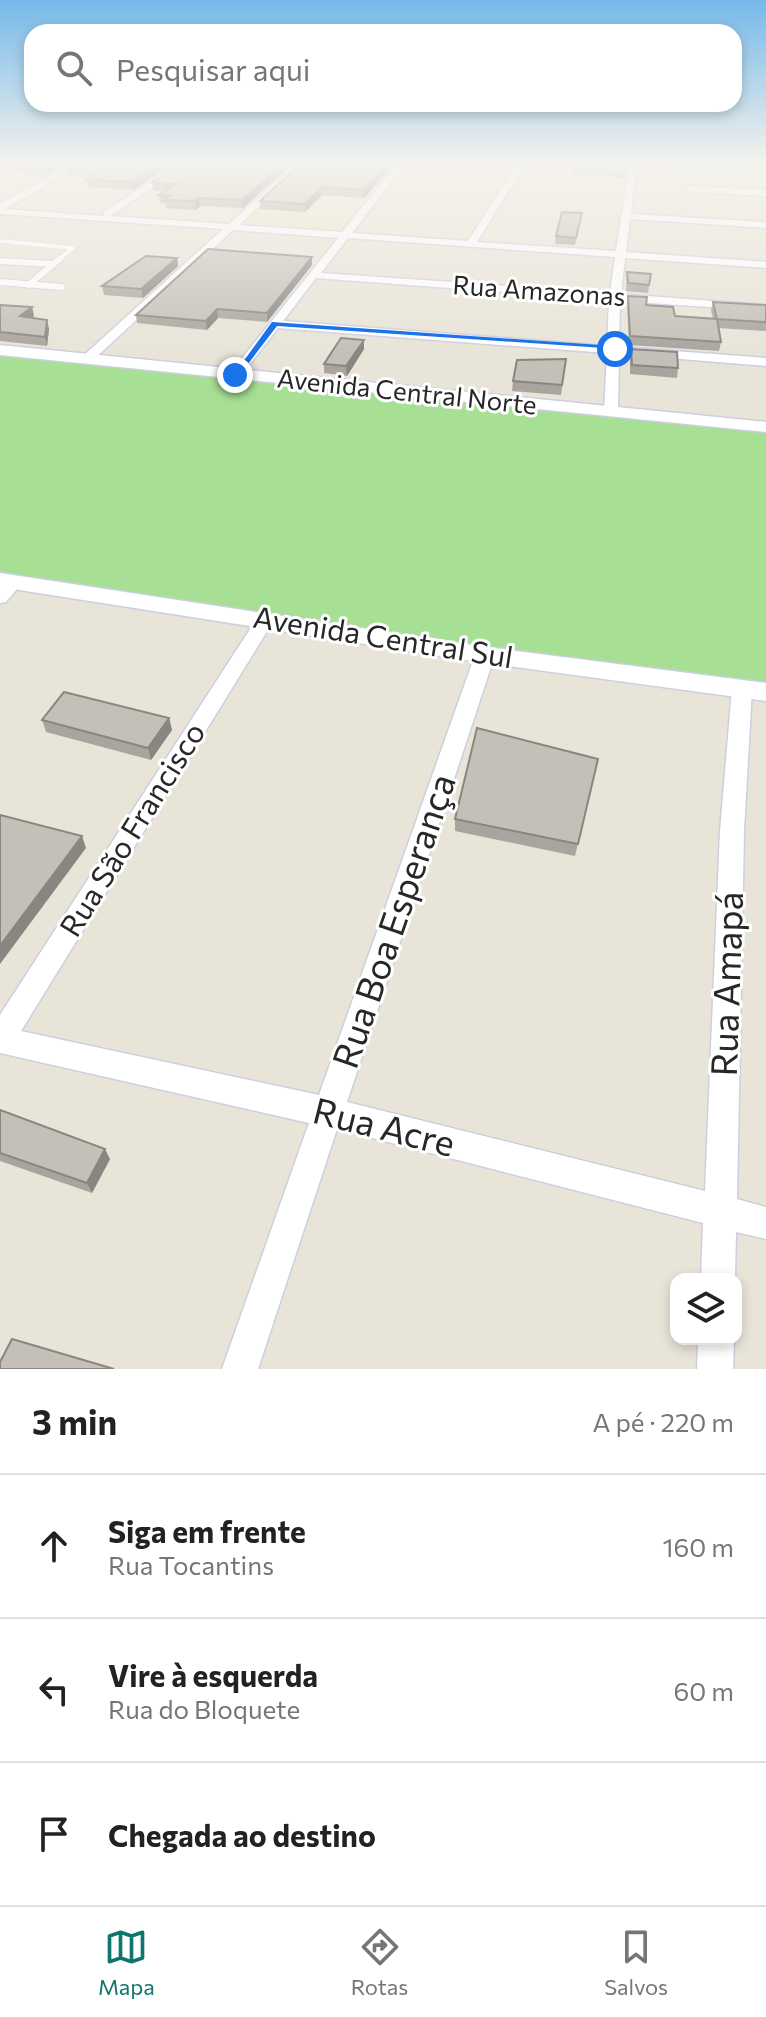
<!DOCTYPE html>
<html lang="pt">
<head>
<meta charset="utf-8">
<style>
	body { margin:0; font-family:Commissioner,sans-serif; background:#f2f2f2; color:#222 }
	.controls { position:absolute; right:24px; bottom:24px; display:grid; overflow:hidden; border-radius:16px; box-shadow:0 4px 12px #0003 }
	.controls button { width:72px; height:72px; display:grid; place-items:center; padding:0; border:0; border-bottom:2px solid #e0e0e0; background:#fff; color:#222; font:40px sans-serif }
	.stop { position:absolute; width:24px; height:24px; margin:-18px; border:6px solid #1a73e8; border-radius:50%; background:#fff }
	.stop.end { background:#1a73e8; border-color:#fff; box-shadow:0 2px 8px #0008 }
	.list { margin:0; padding:0; list-style:none }
	h2 { display:flex; justify-content:space-between; align-items:center; height:104px; margin:0; padding:0 32px; font-size:34px }
	h2 small { font-size:26px; font-weight:400; color:#767676 }
	.list li { display:grid; grid-template-columns:52px 1fr auto; gap:24px; align-items:center; box-sizing:border-box; height:144px; padding:0 32px; border-top:2px solid #e0e0e0 }
	.list b { display:block; font-size:30px; white-space:nowrap }
	.list p { margin:0; font-size:26px; white-space:nowrap; color:#767676 }
	.list em { font-size:26px; font-style:normal; color:#767676 }
	.icon { flex:none; width:44px; height:44px; fill:none; stroke:currentColor; stroke-width:2; stroke-linecap:round; stroke-linejoin:round }
	.map { position:relative; flex:none; width:766px; height:1369px; overflow:hidden }
	.search { position:absolute; background:#fff; box-shadow:0 4px 12px #0003; left:24px; right:24px; top:24px; height:88px; display:flex; align-items:center; gap:20px; box-sizing:border-box; padding:0 28px; border-radius:24px; color:#767676; font-size:30px }
	.sheet { height:536px; background:#fff }
	nav { display:flex; justify-content:space-around; align-items:center; box-sizing:border-box; height:112px; border-top:2px solid #e0e0e0; background:#fff; font-size:22px; color:#767676 }
	nav a { display:grid; justify-items:center; gap:4px }
	nav .on { color:#0f766e }
	.map>svg:first-child { display:block }
	.education { fill:#ebe3c7 }
	.green { fill:#a7e095 }
	.lines { fill:none; stroke-linecap:round; stroke-linejoin:round }
	.service-far1-casing { stroke:#cdcfe0; stroke-width:5 }
	.service-casing { stroke:#cdcfe0; stroke-width:8 }
	.minor-casing { stroke:#cdcfe0; stroke-width:3 }
	.tertiary-casing { stroke:#cdcfe0; stroke-width:3 }
	.service-far1 { stroke:#fff; stroke-width:4 }
	.service { stroke:#fff; stroke-width:6 }
	.minor { fill:#fff; fill-rule:evenodd }
	.tertiary { fill:#fff; fill-rule:evenodd }
	.wall { fill:#a9a59e }
	.shaded-wall { fill:#898681 }
	.building { fill:#c4c0b8; stroke:#898681; stroke-width:2 }
	.route { fill:#1a73e8 }
	.labels { text-anchor:middle; stroke-width:6; stroke-linejoin:round; paint-order:stroke }
	.far-street-label { font-size:26px; fill:#272727; stroke:#fff }
	.street-label { font-size:30px; fill:#272727; stroke:#fff }
	.near-street-label { font-size:36px; fill:#272727; stroke:#fff }
</style>
</head>
<body>
<div class="map">
<svg width="766" height="1369" viewBox="0 0 766 1369">
	<rect width="100%" height="100%" fill="#e9e4d8"/>
	<path class="education" d="M258 209 353 215 340 230 243 222Z"/>
	<path class="green" d="M0 351 766 427V693L0 585Z"/>
	<g class="lines">
		<defs>
			<path id="service-far1" d="M0 241 73 248 58 260"/>
			<g id="service">
				<path d="M0 261 54 264"/>
				<path d="M0 282 62 287"/>
				<path d="M28 285 61 258"/>
			</g>
			<g id="minor">
				<path d="M74 163H84L5 209 104 216V212L179 163H188L110 216 229 224 297 163H305L239 225 342 232 398 163H406L352 233 468 241 518 163H526L477 242 616 251 621 218 619 216 622 214 629 163 766 174V178L636 170 631 214 766 222V228L630 219 626 252 766 262V268L625 258 621 294 766 305V311L620 301 619 347 766 358V366L619 354 618 412 611 416 604 412 607 353 278 328 239 378H231V372L338 238 233 230 91 362H83V356L223 229 0 214V204ZM348 238 615 257 610 293 321 273ZM316 278 609 300 607 346 283 321Z"/>
				<path d="M689 186 766 190V196L686 191Z"/>
				<path d="M14 577 23 582 6 602 0 603V587Z"/>
				<path d="M265 614 274 620 21 1031 319 1095 475 655 485 649 495 655 347 1102 705 1191 720 831 732 689 735 684H749L752 689 744 831 737 1199 766 1207V1239L736 1232 735 1279H701L703 1223 337 1129 258 1369H222L309 1123 0 1053V1015L256 620Z"/>
				<path d="M698 1339H734L733 1369H697Z"/>
			</g>
			<g id="tertiary">
				<path d="M0 345 766 422V432L0 355Z"/>
				<path d="M0 573 485 647 766 683V701L485 663 0 587Z"/>
			</g>
		</defs>
		<use href="#service-far1" class="service-far1-casing"/>
		<use href="#service" class="service-casing"/>
		<use href="#minor" class="minor-casing"/>
		<use href="#tertiary" class="tertiary-casing"/>
		<use href="#service-far1" class="service-far1"/>
		<use href="#service" class="service"/>
		<use href="#minor" class="minor"/>
		<use href="#tertiary" class="tertiary"/>
	</g>
	<g class="wall">
		<path d="M0 163H68L47 175 0 170Z"/>
		<path d="M76 163H174L133 190 89 187 87 180 90 177 68 176 66 168Z"/>
		<path d="M181 163H293L243 208 200 206 196 210 166 208 165 204 160 203 159 195 165 191H153L152 183Z"/>
		<path d="M301 163H395L364 198 322 195 305 212 260 209V201Z"/>
		<path d="M576 163H628L624 178 573 174Z"/>
		<path d="M582 213 575 245 555 244 556 236Z"/>
		<path d="M177 258 178 266 143 298 104 295 102 286Z"/>
		<path d="M312 265 267 322 218 318 207 330 137 323 136 315Z"/>
		<path d="M627 272 651 274 648 293 626 291Z"/>
		<path d="M628 296 646 305 675 316 713 319 711 310 713 302 766 305V331L718 328 721 342 719 351 629 345 627 304Z"/>
		<path d="M0 305 32 307 34 316 32 318 49 329 47 346 0 341Z"/>
		<path d="M364 349 347 376 324 373V364Z"/>
		<path d="M631 349 678 368 677 378 630 374V358Z"/>
		<path d="M566 359 561 395 512 391 513 381Z"/>
		<path d="M169 718 172 730 151 760 46 732 42 720Z"/>
		<path d="M598 759 575 856 455 831V819Z"/>
		<path d="M0 1110 110 1159 92 1193 0 1161Z"/>
	</g>
	<g class="shaded-wall">
		<path d="M53 163H68L47 175 45 167Z"/>
		<path d="M161 163H174L133 190 132 182Z"/>
		<path d="M284 163H293L243 208 242 200Z"/>
		<path d="M389 163H395L364 198V190Z"/>
		<path d="M322 187V195L305 212V204Z"/>
		<path d="M199 198 200 206 196 210 195 201Z"/>
		<path d="M312 257V265L267 322V313Z"/>
		<path d="M177 258 178 266 143 298 141 289Z"/>
		<path d="M32 307 34 316 22 325 20 316Z"/>
		<path d="M217 309 218 318 207 330 206 321Z"/>
		<path d="M47 320 49 329 47 346 45 337Z"/>
		<path d="M364 340V349L347 376 346 366Z"/>
		<path d="M169 718 172 730 151 760 148 748Z"/>
		<path d="M82 836 86 848 0 964V946Z"/>
		<path d="M105 1149 110 1159 92 1193 87 1183Z"/>
	</g>
	<g class="building">
		<path d="M1 163H53L45 167Z"/>
		<path d="M76 163H161L132 182 87 180 100 170 66 168Z"/>
		<path d="M181 163H284L242 200 199 198 195 201 164 200 169 196 159 195 175 184 152 183Z"/>
		<path d="M301 163H389L364 190 322 187 305 204 260 201Z"/>
		<path d="M576 163H627L625 171 574 168Z"/>
		<path d="M562 212 582 213 576 238 556 236Z"/>
		<path d="M208 249 312 257 267 313 217 309 206 321 136 315Z"/>
		<path d="M146 256 177 258 141 289 102 286Z"/>
		<path d="M627 272 651 274 649 285 628 283Z"/>
		<path d="M628 296 647 297 646 305 673 307 675 316 717 319 721 342 630 336Z"/>
		<path d="M713 302 766 305V322L717 319Z"/>
		<path d="M0 305 32 307 20 316 47 320 45 337 0 332Z"/>
		<path d="M341 338 364 340 346 366 324 364Z"/>
		<path d="M631 349 677 352 678 368 632 365Z"/>
		<path d="M566 359 562 385 513 381 517 360Z"/>
		<path d="M64 692 169 718 148 748 42 720Z"/>
		<path d="M477 728 598 759 578 844 455 819Z"/>
		<path d="M0 815 82 836 0 946Z"/>
		<path d="M0 1110 105 1149 87 1183 0 1153Z"/>
		<path d="M12 1339 114 1369H0V1362Z"/>
	</g>
	<linearGradient id="sky" x2="0" y2="1"><stop stop-color="#76b8e9"/><stop offset="0.46" stop-color="#f5f3ed"/><stop offset="1" stop-color="#f5f3ed" stop-opacity="0"/></linearGradient>
	<rect width="766" height="355" fill="url(#sky)"/>
	<path class="route" d="M272 322 615 346 619 349 277 326 238 377H232Z"/>
	<g class="labels">
		<g class="far-street-label">
			<text transform="translate(539 291) rotate(4)" y="9">Rua Amazonas</text>
			<text transform="translate(407 392) rotate(6)" y="9">Avenida Central Norte</text>
		</g>
		<g class="street-label">
			<text transform="translate(383 638) rotate(9)" y="10">Avenida Central Sul</text>
			<text transform="translate(133 830) rotate(-58)" y="10">Rua São Francisco</text>
		</g>
		<g class="near-street-label">
			<text transform="translate(394 921) rotate(-71)" y="13">Rua Boa Esperança</text>
			<text transform="translate(727 984) rotate(-88)" y="13">Rua Amapá</text>
			<text transform="translate(384 1127) rotate(14)" y="13">Rua Acre</text>
		</g>
	</g>
</svg>
<div class="controls">
<button><svg class="icon" aria-label="layers" viewBox="0 0 24 24"><path d="M12 4l9 5-9 5-9-5zM3 14l9 5 9-5"/></svg></button>
</div>
<div class="stop" style="left:615px;top:349px"></div>
<div class="stop end" style="left:235px;top:375px"></div>
<div class="search"><svg class="icon" aria-label="search" viewBox="0 0 24 24"><circle cx="10" cy="10" r="6"/><path d="M15 15l6 6"/></svg>Pesquisar aqui</div>
</div>
<section class="sheet">
<h2>3 min<small>A pé · 220 m</small></h2>
<ul class="list">
<li><svg class="icon" aria-label="ahead" viewBox="0 0 24 24"><path d="M12 20V5M6 11l6-6 6 6"/></svg><div><b>Siga em frente</b><p>Rua Tocantins</p></div><em>160 m</em></li>
<li><svg class="icon" aria-label="left" viewBox="0 0 24 24"><path d="M17 20v-9H6M10 6l-5 5 5 5"/></svg><div><b>Vire à esquerda</b><p>Rua do Bloquete</p></div><em>60 m</em></li>
<li><svg class="icon" aria-label="arrive" viewBox="0 0 24 24"><path d="M6 21V4h12l-3 4 3 4H6"/></svg><div><b>Chegada ao destino</b></div></li>
</ul>
</section>
<nav>
<a class="on"><svg class="icon" aria-label="map" viewBox="0 0 24 24"><path d="M3 6l6-2 6 2 6-2v14l-6 2-6-2-6 2zM9 4v14M15 6v14"/></svg>Mapa</a>
<a><svg class="icon" aria-label="directions" viewBox="0 0 24 24"><path d="M12 3l9 9-9 9-9-9zM9 14v-3h6M13 9l2 2-2 2"/></svg>Rotas</a>
<a><svg class="icon" aria-label="saved" viewBox="0 0 24 24"><path d="M7 4h10v16l-5-4-5 4z"/></svg>Salvos</a>
</nav>
</body>
</html>
